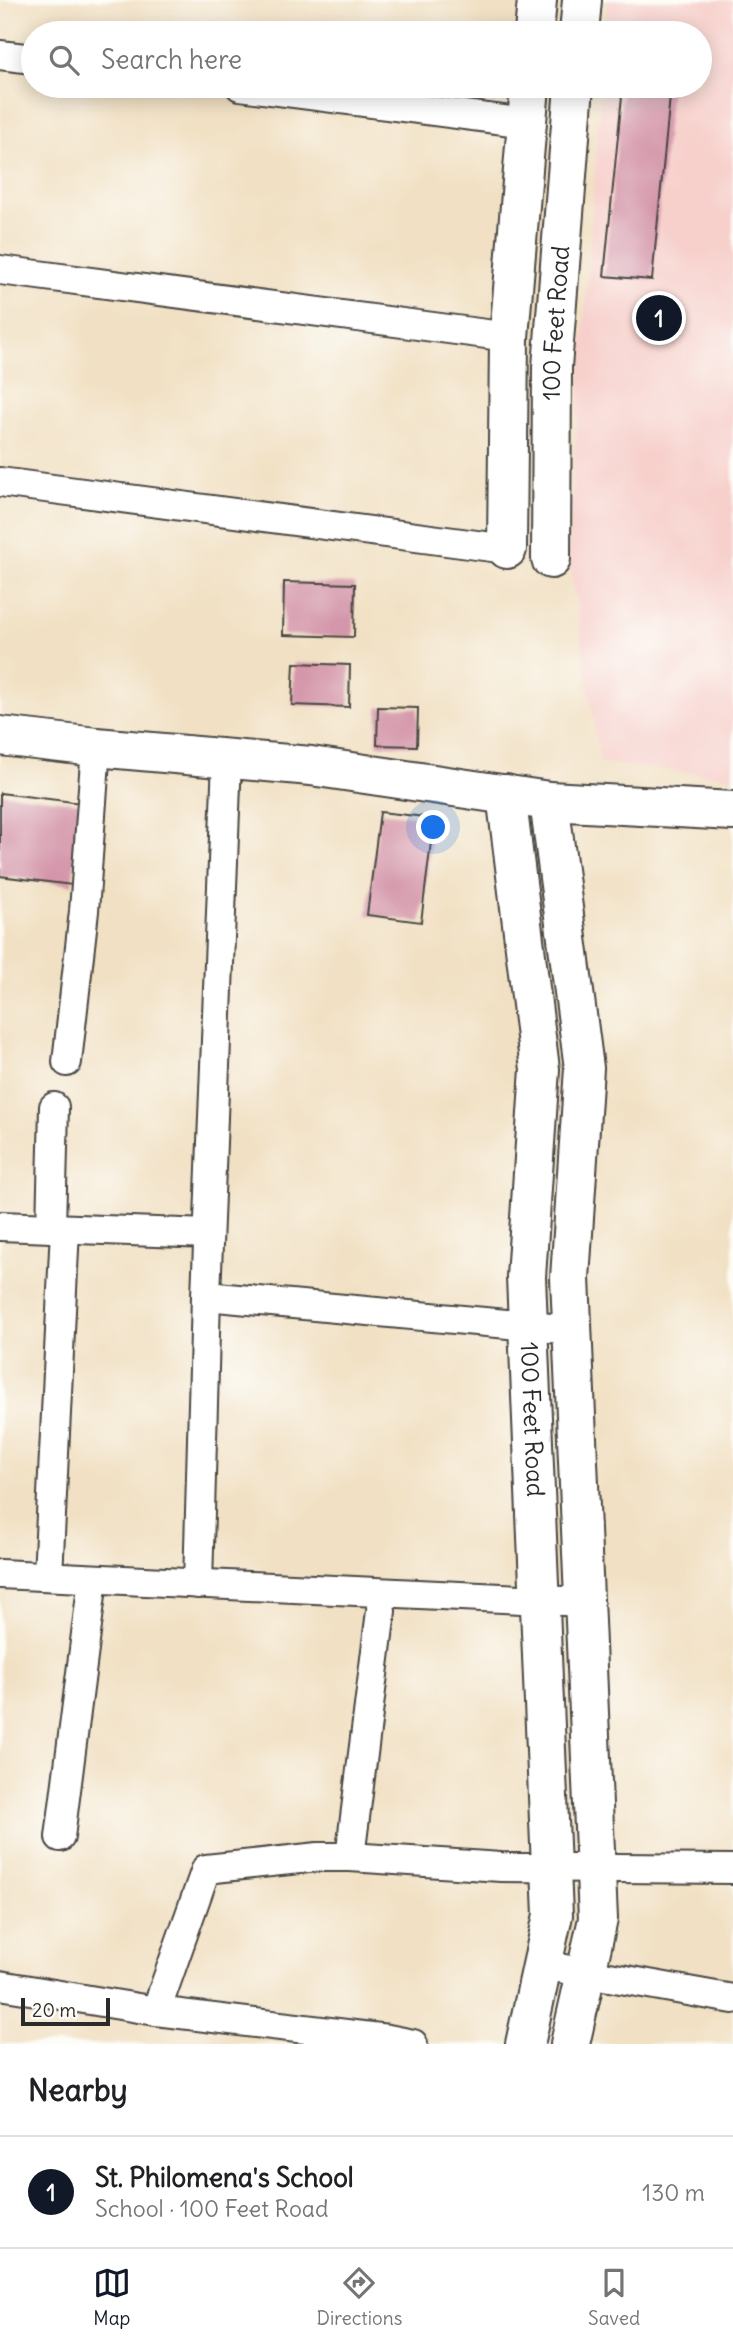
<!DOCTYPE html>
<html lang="en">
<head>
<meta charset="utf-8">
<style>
	body { margin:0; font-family:Delius,sans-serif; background:#f6f6f6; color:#202124 }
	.scale { position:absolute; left:21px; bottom:18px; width:89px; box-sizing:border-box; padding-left:7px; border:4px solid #2b2b2b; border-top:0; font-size:19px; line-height:24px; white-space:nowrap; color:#2b2b2b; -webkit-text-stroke:5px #fdfcf7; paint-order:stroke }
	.you { position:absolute; left:434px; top:828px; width:24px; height:24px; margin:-18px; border:5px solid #fff; border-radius:50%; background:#1a73e8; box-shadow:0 0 0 10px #1a73e833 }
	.badge { display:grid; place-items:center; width:46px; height:46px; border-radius:50%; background:#111827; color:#fff; font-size:23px; font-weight:700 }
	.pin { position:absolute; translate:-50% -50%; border:4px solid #fff; box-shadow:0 2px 7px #0006 }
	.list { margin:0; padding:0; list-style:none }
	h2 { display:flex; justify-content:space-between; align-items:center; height:91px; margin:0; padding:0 28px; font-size:30px }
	h2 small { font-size:23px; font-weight:400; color:#757577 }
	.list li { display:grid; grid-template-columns:46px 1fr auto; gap:21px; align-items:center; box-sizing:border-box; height:112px; padding:0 28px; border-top:2px solid #e0e0e0 }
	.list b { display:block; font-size:26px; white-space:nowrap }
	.list p { margin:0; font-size:23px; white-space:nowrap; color:#757577 }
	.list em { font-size:23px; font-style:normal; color:#757577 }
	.icon { flex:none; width:38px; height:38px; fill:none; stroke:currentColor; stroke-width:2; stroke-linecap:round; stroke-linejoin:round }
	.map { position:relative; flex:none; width:733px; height:2044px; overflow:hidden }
	.search { position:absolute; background:#fff; box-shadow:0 4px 18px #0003; left:21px; right:21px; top:21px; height:77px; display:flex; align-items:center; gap:18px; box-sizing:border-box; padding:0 24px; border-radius:38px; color:#757577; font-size:26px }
	.sheet { height:203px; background:#fff }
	nav { display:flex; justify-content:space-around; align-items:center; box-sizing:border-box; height:98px; border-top:2px solid #e0e0e0; background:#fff; font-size:19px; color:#757577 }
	nav a { display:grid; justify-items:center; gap:4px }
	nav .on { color:#111827 }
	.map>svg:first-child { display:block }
	.built { fill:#f7d0cc }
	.building { fill:#d496aa }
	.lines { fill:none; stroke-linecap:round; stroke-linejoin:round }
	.street-casing { stroke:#494642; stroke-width:32 }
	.secondary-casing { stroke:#494642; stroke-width:42 }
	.street { stroke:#fff; stroke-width:28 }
	.secondary { stroke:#fff; stroke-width:38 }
	.labels { text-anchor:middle; stroke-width:6; stroke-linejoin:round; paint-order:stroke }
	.street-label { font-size:24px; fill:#2b2b2b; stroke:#fdfcf7 }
</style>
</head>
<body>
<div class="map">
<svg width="733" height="2044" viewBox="0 0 733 2044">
	<rect width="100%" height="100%" fill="#fdfcf7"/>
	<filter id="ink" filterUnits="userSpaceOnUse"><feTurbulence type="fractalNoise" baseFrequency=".0143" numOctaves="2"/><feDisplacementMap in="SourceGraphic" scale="14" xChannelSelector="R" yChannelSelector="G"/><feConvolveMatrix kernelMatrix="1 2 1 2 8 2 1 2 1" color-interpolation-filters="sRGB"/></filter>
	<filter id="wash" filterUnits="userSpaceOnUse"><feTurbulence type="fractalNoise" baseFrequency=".00686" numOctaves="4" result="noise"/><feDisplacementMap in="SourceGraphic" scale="28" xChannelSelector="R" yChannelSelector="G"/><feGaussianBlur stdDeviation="1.57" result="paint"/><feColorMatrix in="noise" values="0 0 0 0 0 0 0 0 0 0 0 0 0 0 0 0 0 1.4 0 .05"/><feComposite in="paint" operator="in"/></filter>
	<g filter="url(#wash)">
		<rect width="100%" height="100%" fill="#f1e0c3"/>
		<path class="built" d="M607 0H733V777L600 763 568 551 601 86H700V33H605Z"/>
		<g id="blocks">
			<g class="building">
				<path d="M623 86H671L652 280 604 276Z"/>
				<path d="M284 582 355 584 354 637 283 635Z"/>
				<path d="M294 663 350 665 349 707 292 705Z"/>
				<path d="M378 707 418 708 417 746 377 745Z"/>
				<path d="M0 793 82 803 72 885 0 876Z"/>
				<path d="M380 812 434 818 421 922 367 915Z"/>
			</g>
		</g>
	</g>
	<g filter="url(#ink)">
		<use href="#blocks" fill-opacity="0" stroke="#494642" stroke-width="2"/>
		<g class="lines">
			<defs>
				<g id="street">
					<path d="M0 55 33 59"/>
					<path d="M240 86 527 123"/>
					<path d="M0 270 509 337"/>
					<path d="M0 482 507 549"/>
					<path d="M67 1062 84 911 96 747"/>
					<path d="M0 1226 208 1234"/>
					<path d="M51 1228 54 1107"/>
					<path d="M206 1296 572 1330"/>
					<path d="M0 1574 584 1602"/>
					<path d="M48 1576 65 1229"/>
					<path d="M198 1584 206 1296 227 759"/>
					<path d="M60 1837 93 1579"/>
					<path d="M350 1857 381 1611"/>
					<path d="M542 1965 733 1999"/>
					<path d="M0 1985 156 2011 388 2039 413 2044"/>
					<path d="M156 2011 206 1869 318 1857H350L501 1867 733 1869"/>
				</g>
				<g id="secondary">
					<path d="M534 33 537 0"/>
					<path d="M579 33 582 0"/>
					<path d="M507 549 509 337 530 86"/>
					<path id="s1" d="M551 559 552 367 574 86"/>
					<path d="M0 736 96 747 311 766 549 801 733 811"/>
					<path id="s2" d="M506 794 540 1069 526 1277 553 1915 525 2044"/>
					<path d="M549 801 584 1068 570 1278 598 1919 570 2044"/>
				</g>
			</defs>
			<use href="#street" class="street-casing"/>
			<use href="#secondary" class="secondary-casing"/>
			<use href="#street" class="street"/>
			<use href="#secondary" class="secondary"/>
		</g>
	</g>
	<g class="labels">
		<g class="street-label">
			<text dy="8" stroke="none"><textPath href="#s1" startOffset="236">100 Feet Road</textPath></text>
			<text dy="8" stroke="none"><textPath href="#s2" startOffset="628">100 Feet Road</textPath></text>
		</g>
	</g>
</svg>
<div class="scale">20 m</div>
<div class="you"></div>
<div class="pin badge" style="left:659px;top:318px">1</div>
<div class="search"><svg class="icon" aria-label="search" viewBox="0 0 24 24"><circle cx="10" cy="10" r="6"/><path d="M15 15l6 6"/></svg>Search here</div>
</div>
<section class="sheet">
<h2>Nearby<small></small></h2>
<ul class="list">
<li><span class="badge">1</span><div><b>St. Philomena's School</b><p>School · 100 Feet Road</p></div><em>130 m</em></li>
</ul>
</section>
<nav>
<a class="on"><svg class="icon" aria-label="map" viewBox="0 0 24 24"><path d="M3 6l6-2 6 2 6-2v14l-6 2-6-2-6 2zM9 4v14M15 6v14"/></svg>Map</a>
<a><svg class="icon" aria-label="directions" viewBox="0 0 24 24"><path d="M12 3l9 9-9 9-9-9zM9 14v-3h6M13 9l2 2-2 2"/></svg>Directions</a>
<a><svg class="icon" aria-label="saved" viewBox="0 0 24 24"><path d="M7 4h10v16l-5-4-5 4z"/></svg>Saved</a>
</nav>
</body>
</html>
